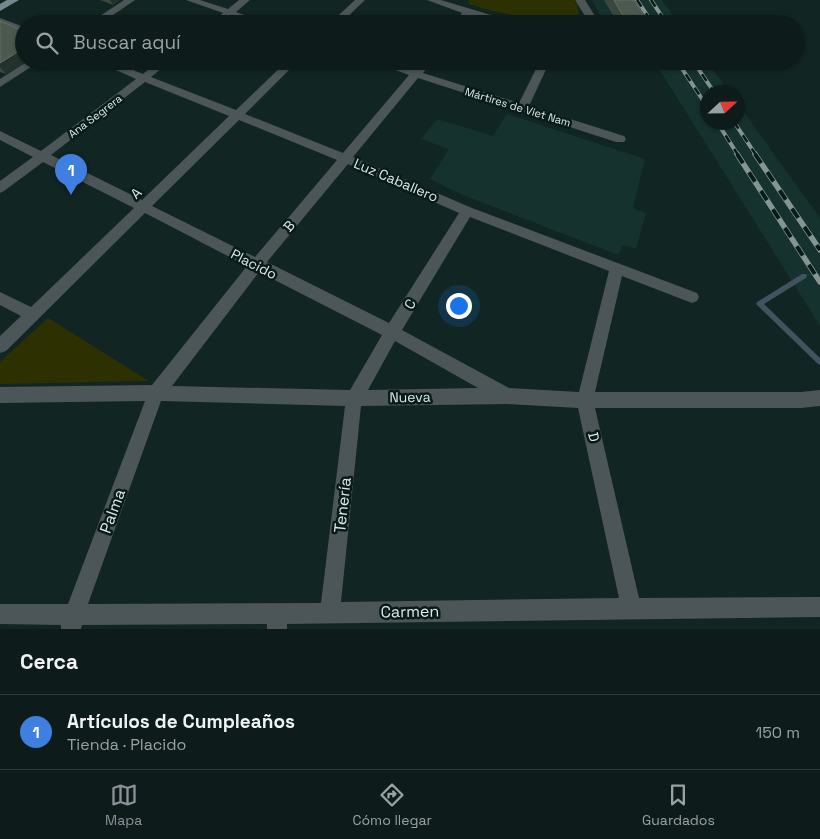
<!DOCTYPE html>
<html lang="es">
<head>
<meta charset="utf-8">
<style>
	body { margin:0; font-family:"Space Grotesk",sans-serif; background:#1b2927; color:#f1f3f6 }
	.compass { position:absolute; left:700px; top:85px; width:45px; height:45px; border-radius:50%; background:#0d1c1a; box-shadow:0 1px 4px #0004; rotate:68deg }
	.you { position:absolute; left:458px; top:305px; width:18px; height:18px; margin:-12px; border:4px solid #fff; border-radius:50%; background:#1a73e8; box-shadow:0 0 0 8px #1a73e833 }
	.badge { display:grid; place-items:center; width:32px; height:32px; border-radius:50%; background:#8c9099; color:#fff; font-size:16px; font-weight:700 }
	.pin { position:absolute; translate:-50% -41px; filter:drop-shadow(0 1px 2px #0008) }
	.pin::after { content:''; position:absolute; top:26px; width:18px; height:15px; background:inherit; clip-path:polygon(0 0,100% 0,50% 100%) }
	.list { margin:0; padding:0; list-style:none }
	h2 { display:flex; justify-content:space-between; align-items:center; height:65px; margin:0; padding:0 20px; font-size:21px }
	h2 small { font-size:16px; font-weight:400; color:#9aa1a2 }
	.list li { display:grid; grid-template-columns:32px 1fr auto; gap:15px; align-items:center; box-sizing:border-box; height:75px; padding:0 20px; border-top:1px solid #2d3a39 }
	.list b { display:block; font-size:19px; white-space:nowrap }
	.list p { margin:0; font-size:16px; white-space:nowrap; color:#9aa1a2 }
	.list em { font-size:16px; font-style:normal; color:#9aa1a2 }
	.icon { flex:none; width:28px; height:28px; fill:none; stroke:currentColor; stroke-width:2; stroke-linecap:round; stroke-linejoin:round }
	.map { position:relative; flex:none; width:820px; height:629px; overflow:hidden }
	.search { position:absolute; background:#0d1c1a; box-shadow:0 1px 4px #0004; left:15px; right:15px; top:15px; height:55px; display:flex; align-items:center; gap:12px; box-sizing:border-box; padding:0 18px; border-radius:28px; color:#9aa1a2; font-size:19px }
	.sheet { height:140px; background:#0d1c1a }
	nav { display:flex; justify-content:space-around; align-items:center; box-sizing:border-box; height:70px; border-top:1px solid #2d3a39; background:#0d1c1a; font-size:14px; color:#9aa1a2 }
	nav a { display:grid; justify-items:center; gap:2px }
	nav .on { color:#8c9099 }
	.map>svg:first-child { display:block }
	.built { fill:#15322e }
	.green { fill:#2d3102 }
	.lines { fill:none; stroke-linecap:round; stroke-linejoin:round }
	.stream { fill:#425260; fill-rule:evenodd }
	.minor { fill:#4c5557; fill-rule:evenodd }
	.major { fill:#76888d; fill-rule:evenodd }
	.rail-far1-casing { stroke:#859592; stroke-width:4 }
	.rail-casing { stroke:#859592; stroke-width:5.5 }
	.rail-far1 { stroke:#081b18; stroke-width:2.5; stroke-dasharray:8; stroke-linecap:butt }
	.rail { stroke:#081b18; stroke-width:4; stroke-dasharray:11; stroke-linecap:butt }
	.wall { fill:#3a473c }
	.shaded-wall { fill:#22322a }
	.building { fill:#4c594e; stroke:#626f66 }
	.labels { text-anchor:middle; stroke-width:5; stroke-linejoin:round; paint-order:stroke }
	.far-street-label { font-size:11px; fill:#dde9e6; stroke:#081b18 }
	.street-label { font-size:14px; fill:#dde9e6; stroke:#081b18 }
	.near-street-label { font-size:16px; fill:#dde9e6; stroke:#081b18 }
</style>
</head>
<body>
<div class="map">
<svg width="820" height="629" viewBox="0 0 820 629">
	<rect width="100%" height="100%" fill="#112522"/>
	<g class="built">
		<path d="M592 0H662L679 24H605Z"/>
		<path d="M654 61H707L729 92H708V122H738V104L820 218V326Z"/>
		<path d="M507 114 645 159 633 208 646 213 636 249 623 245 618 255 460 194 430 179 449 149 421 139 437 119 493 136Z"/>
	</g>
	<g class="green">
		<path d="M468 0H574L577 4 579 14 573 18C535 20 506 16 469 4Z"/>
		<path d="M48 318 149 381 0 384V362Z"/>
	</g>
	<g class="lines">
		<path class="stream" d="M802 274H806L807 276 806 278 764 304 820 358V365L818 364 756 304 757 302Z"/>
		<g class="minor">
			<path d="M124 0H135L100 24H88Z"/>
			<path d="M186 0H200L228 9 239 0H250L236 12 270 24H255L231 16 221 24H210L223 13Z"/>
			<path d="M355 0H365L340 24H329Z"/>
			<path d="M427 0H441L521 24H501L470 15 463 24H453L462 13Z"/>
			<path d="M575 0H585L595 16 590 24H576L585 16Z"/>
			<path d="M0 18 24 27V34L0 24Z"/>
			<path d="M28 61H40L0 87V79Z"/>
			<path d="M96 61H111L143 74 159 61H171L151 77 236 110 287 61H298L245 114 343 153 409 75 371 61H387L414 70 421 61H432L423 73 519 103 540 61H550L529 106 624 136 626 139 624 142H616L418 78 353 157 472 208 697 293 699 297 697 301 692 303 622 276 595 392H801L820 390V406L801 408H595L639 598 820 597V617L287 624V629H267V624L82 625 81 629H61V625L0 624V604H68L145 401 0 403V387L152 385 247 266 145 213 6 351 0 353V336L21 316 0 305V292L31 307 134 208 43 162 4 191 0 193V181L33 157 0 140V131L41 151 136 79ZM145 82 229 116 142 200 51 155ZM239 120 337 160 255 257 152 206ZM348 164 459 213 389 323 267 262ZM470 217 609 271 579 392 509 388 402 330ZM259 272 382 335 350 390 172 386ZM395 341 478 388 368 390ZM161 401 345 406 321 603 88 604ZM506 404 578 408 619 598 341 602 361 406Z"/>
		</g>
		<path class="major" d="M7 0H19L0 11V4Z"/>
		<defs>
			<g id="rail-far1">
				<path d="M637 0 653 24"/>
				<path d="M651 0 667 24"/>
				<path d="M677 61 708 108"/>
				<path d="M693 61 714 92"/>
				<path d="M717 122 738 155"/>
				<path d="M734 122 756 155"/>
			</g>
			<g id="rail">
				<path d="M737 154 820 282"/>
				<path d="M755 154 820 250"/>
			</g>
		</defs>
		<use href="#rail-far1" class="rail-far1-casing"/>
		<use href="#rail" class="rail-casing"/>
		<use href="#rail-far1" class="rail-far1"/>
		<use href="#rail" class="rail"/>
	</g>
	<g class="wall">
		<path d="M100 0H120L113 5Z"/>
		<path d="M604 0H634L649 24H618Z"/>
		<path d="M0 21 24 61H27L6 74 0 72Z"/>
	</g>
	<g class="shaded-wall">
		<path d="M110 0H120L113 5Z"/>
		<path d="M24 48V61H27L6 74 0 67V63Z"/>
	</g>
	<g class="building">
		<path d="M614 0H634L649 24H628Z"/>
		<path d="M0 21 24 31V48L0 63Z"/>
	</g>
	<g class="labels">
		<g class="far-street-label">
			<text transform="translate(518 107) rotate(17)" y="4">Mártires de Viet Nam</text>
			<text transform="translate(95 116) rotate(-37)" y="4">Ana Segrera</text>
		</g>
		<g class="street-label">
			<text transform="translate(396 180) rotate(23)" y="5">Luz Caballero</text>
			<text transform="translate(136 193) rotate(-44)" y="5">A</text>
			<text transform="translate(289 226) rotate(-50)" y="5">B</text>
			<text transform="translate(254 264) rotate(27)" y="5">Placido</text>
			<text transform="translate(410 304) rotate(-58)" y="5">C</text>
			<text transform="translate(410 397) rotate(-1)" y="5">Nueva</text>
			<text transform="translate(594 437) rotate(77)" y="5">D</text>
		</g>
		<g class="near-street-label">
			<text transform="translate(342 505) rotate(-84)" y="6">Tenería</text>
			<text transform="translate(112 511) rotate(-70)" y="6">Palma</text>
			<text transform="translate(410 611) rotate(-1)" y="6">Carmen</text>
		</g>
	</g>
</svg>
<svg class="compass" viewBox="-18 -18 36 36"><path d="M0-13l5 13h-10z" fill="#e53935"/><path d="M0 13l5-13h-10z" fill="#9aa1a2"/></svg>
<div class="you"></div>
<div class="pin badge" style="left:71px;top:195px;background:#3f7fe0">1</div>
<div class="search"><svg class="icon" aria-label="search" viewBox="0 0 24 24"><circle cx="10" cy="10" r="6"/><path d="M15 15l6 6"/></svg>Buscar aquí</div>
</div>
<section class="sheet">
<h2>Cerca<small></small></h2>
<ul class="list">
<li><span class="badge" style="background:#3f7fe0">1</span><div><b>Artículos de Cumpleaños</b><p>Tienda · Placido</p></div><em>150 m</em></li>
</ul>
</section>
<nav>
<a class="on"><svg class="icon" aria-label="map" viewBox="0 0 24 24"><path d="M3 6l6-2 6 2 6-2v14l-6 2-6-2-6 2zM9 4v14M15 6v14"/></svg>Mapa</a>
<a><svg class="icon" aria-label="directions" viewBox="0 0 24 24"><path d="M12 3l9 9-9 9-9-9zM9 14v-3h6M13 9l2 2-2 2"/></svg>Cómo llegar</a>
<a><svg class="icon" aria-label="saved" viewBox="0 0 24 24"><path d="M7 4h10v16l-5-4-5 4z"/></svg>Guardados</a>
</nav>
</body>
</html>
